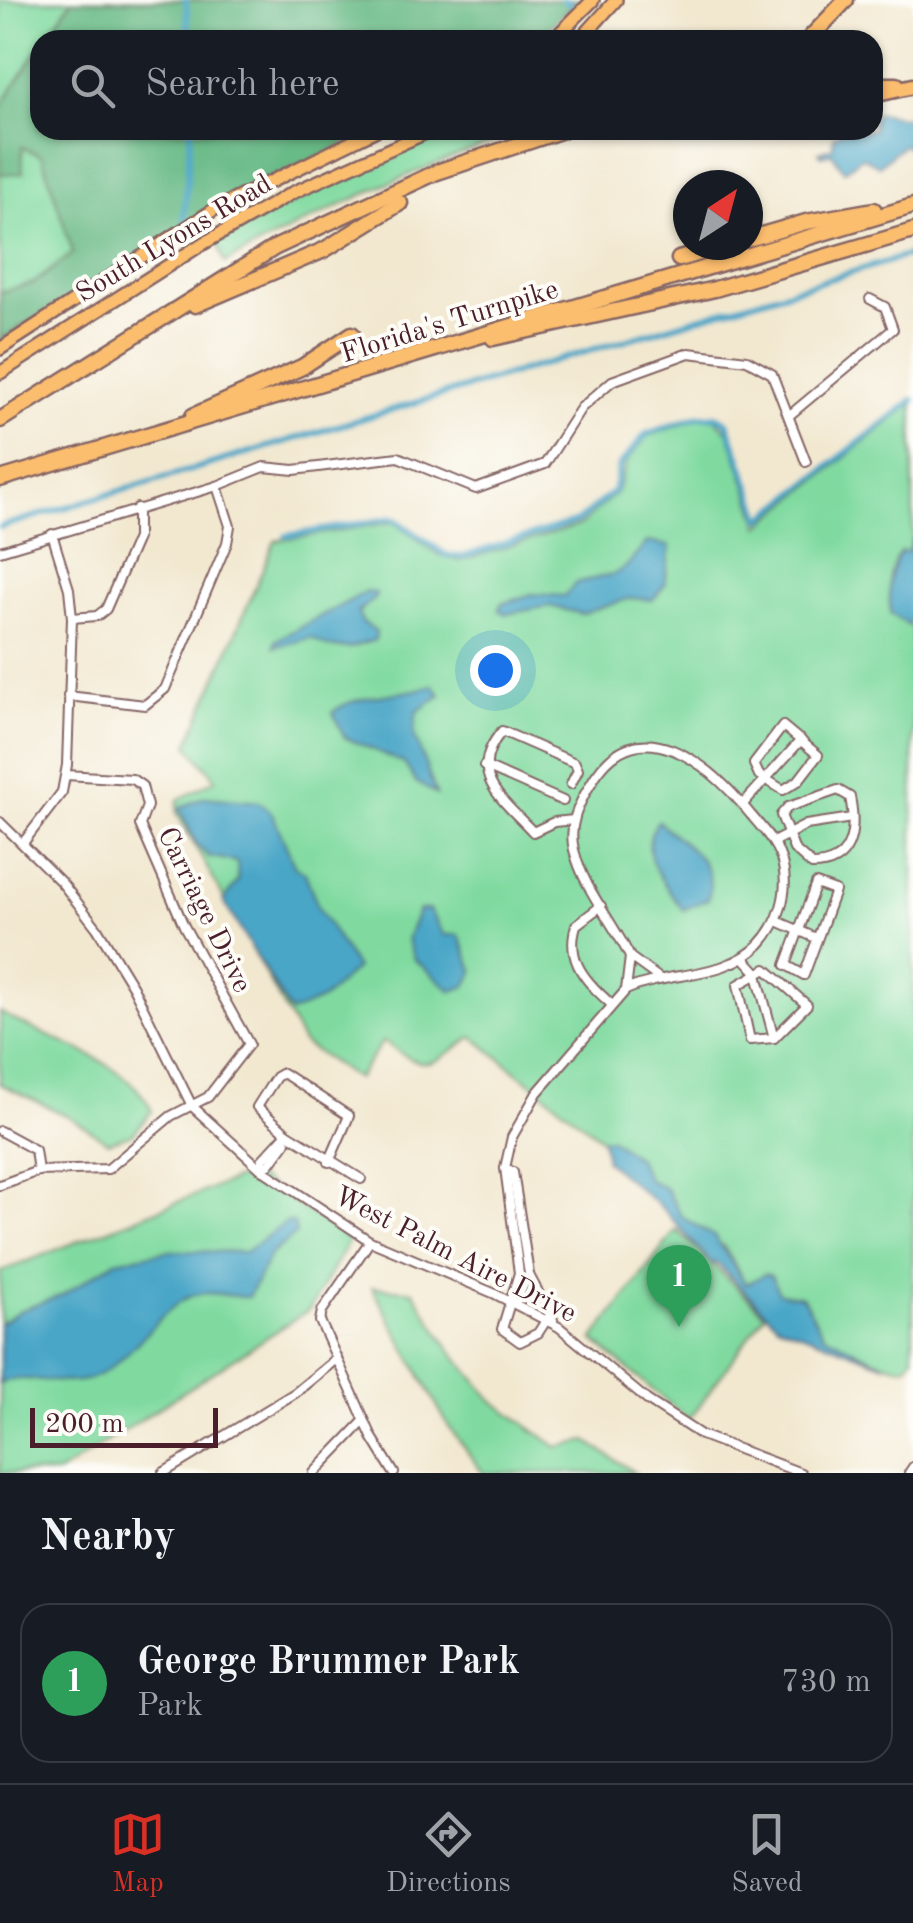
<!DOCTYPE html>
<html lang="en">
<head>
<meta charset="utf-8">
<style>
	body { margin:0; font-family:"Old Standard TT",serif; background:#242831; color:#f1f3f6 }
	.compass { position:absolute; left:673px; top:170px; width:90px; height:90px; border-radius:50%; background:#171b24; box-shadow:0 2px 8px #0004; rotate:36deg }
	.scale { position:absolute; left:30px; bottom:25px; width:188px; box-sizing:border-box; padding-left:10px; border:5px solid #4a1f2b; border-top:0; font-size:28px; line-height:35px; white-space:nowrap; color:#4a1f2b; -webkit-text-stroke:8px #fdfcf7; paint-order:stroke }
	.you { position:absolute; left:495px; top:670px; width:35px; height:35px; margin:-25px; border:8px solid #fff; border-radius:50%; background:#1a73e8; box-shadow:0 0 0 15px #1a73e833 }
	.badge { display:grid; place-items:center; width:65px; height:65px; border-radius:50%; background:#d93025; color:#fff; font-size:32px; font-weight:700 }
	.pin { position:absolute; translate:-50% -82px; filter:drop-shadow(0 2px 5px #0008) }
	.pin::after { content:''; position:absolute; top:52px; width:35px; height:30px; background:inherit; clip-path:polygon(0 0,100% 0,50% 100%) }
	.list { margin:0; padding:0; list-style:none }
	h2 { display:flex; justify-content:space-between; align-items:center; height:130px; margin:0; padding:0 40px; font-size:42px }
	h2 small { font-size:32px; font-weight:400; color:#9ea1a6 }
	.list li { display:grid; grid-template-columns:65px 1fr auto; gap:30px; align-items:center; box-sizing:border-box; height:160px; margin:0 20px 20px; padding:0 20px; border:2px solid #363941; border-radius:30px }
	.list b { display:block; font-size:38px; white-space:nowrap }
	.list p { margin:0; font-size:32px; white-space:nowrap; color:#9ea1a6 }
	.list em { font-size:32px; font-style:normal; color:#9ea1a6 }
	.icon { flex:none; width:55px; height:55px; fill:none; stroke:currentColor; stroke-width:2; stroke-linecap:round; stroke-linejoin:round }
	.map { position:relative; flex:none; width:913px; height:1473px; overflow:hidden }
	.search { position:absolute; background:#171b24; box-shadow:0 2px 8px #0004; left:30px; right:30px; top:30px; height:110px; display:flex; align-items:center; gap:25px; box-sizing:border-box; padding:0 35px; border-radius:30px; color:#9ea1a6; font-size:38px }
	.sheet { height:310px; background:#171b24 }
	nav { display:flex; justify-content:space-around; align-items:center; box-sizing:border-box; height:140px; border-top:2px solid #363941; background:#171b24; font-size:28px; color:#9ea1a6 }
	nav a { display:grid; justify-items:center; gap:5px }
	nav .on { color:#d93025 }
	.map>svg:first-child { display:block }
	.green { fill:#80daa0; stroke:#657c66; stroke-width:2.5 }
	.forest { fill:#68ba86; stroke:#596c58; stroke-width:2.5 }
	.water { fill:#48a6c7; stroke:#496279; stroke-width:2.5 }
	.lines { fill:none; stroke-linecap:round; stroke-linejoin:round }
	.canal { stroke:#48a6c7; stroke-width:6 }
	.street-casing { stroke:#856565; stroke-width:12 }
	.primary-casing { stroke:#856565; stroke-width:16 }
	.highway-casing { stroke:#856565; stroke-width:19 }
	.street { stroke:#fff; stroke-width:8 }
	.primary { stroke:#fbbd6e; stroke-width:11 }
	.highway { stroke:#fbbd6e; stroke-width:14 }
	.labels { text-anchor:middle; stroke-width:8; stroke-linejoin:round; paint-order:stroke }
	.street-label { font-size:28px; fill:#4a1f2b; stroke:#fdfcf7 }
</style>
</head>
<body>
<div class="map">
<svg width="913" height="1473" viewBox="0 0 913 1473">
	<rect width="100%" height="100%" fill="#fdfcf7"/>
	<filter id="ink" filterUnits="userSpaceOnUse"><feTurbulence type="fractalNoise" baseFrequency=".01" numOctaves="2"/><feDisplacementMap in="SourceGraphic" scale="20" xChannelSelector="R" yChannelSelector="G"/><feConvolveMatrix kernelMatrix="1 2 1 2 8 2 1 2 1" color-interpolation-filters="sRGB"/></filter>
	<filter id="wash" filterUnits="userSpaceOnUse"><feTurbulence type="fractalNoise" baseFrequency=".0048" numOctaves="4" result="noise"/><feDisplacementMap in="SourceGraphic" scale="40" xChannelSelector="R" yChannelSelector="G"/><feGaussianBlur stdDeviation="2.25" result="paint"/><feColorMatrix in="noise" values="0 0 0 0 0 0 0 0 0 0 0 0 0 0 0 0 0 1.4 0 .05"/><feComposite in="paint" operator="in"/></filter>
	<g filter="url(#wash)">
		<rect width="100%" height="100%" fill="#f2e8d0"/>
		<g class="green">
			<path d="M0 0H581L531 40H40V130L120 260 0 343Z"/>
			<path d="M451 130H530C418 166 328 209 225 263L217 242 373 161Z"/>
			<path d="M913 403V538L908 552H900C887 574 888 588 891 614L913 627V1358L905 1367C888 1366 833 1345 823 1333 814 1323 809 1308 802 1297L779 1293 774 1283 746 1284 724 1247 682 1217 666 1189 648 1179 637 1158 610 1138 602 1139 473 1037C425 1067 431 1075 383 1041L357 1079 303 1043 177 813 178 800 216 779 188 745 275 541 394 522 439 555 460 561 581 525 617 492 627 461 648 436 700 418H714L728 431 760 526Z"/>
			<path d="M0 1012C49 1042 127 1057 152 1111L133 1134 108 1142 70 1117 0 1084Z"/>
			<path d="M251 1173 349 1240 310 1309 59 1473H0V1272Z"/>
			<path d="M676 1230 765 1314 689 1420 593 1340Z"/>
			<path d="M372 1287 413 1291 449 1348 493 1401 557 1447 587 1441 635 1473H483L449 1427Z"/>
		</g>
		<g class="forest">
			<path d="M72 0H576L538 40H44Z"/>
			<path d="M40 46V130H373L215 209 0 339V292L34 283 73 253 42 156 22 147 23 173 0 174V108Z"/>
		</g>
		<g class="water">
			<path d="M879 113 913 119V165L909 146H902L879 166 862 157 844 171 832 153 821 156 819 152 833 147V137L843 130H873V116Z"/>
			<path d="M913 538V612L909 625 891 614C888 588 887 574 901 552H908Z"/>
			<path d="M647 542 670 546 665 584 653 600 631 598 582 614 550 606 506 614 499 610 501 604 532 594 564 596 576 583 614 574 627 566Z"/>
			<path d="M366 592 376 593 375 598 358 612 362 622 376 631 375 640 349 648 329 647 311 638 274 647 276 640Z"/>
			<path d="M433 685 441 695 417 712 414 734 436 794 416 782 404 763 344 737 333 712C353 693 408 696 433 685Z"/>
			<path d="M205 797 259 802 272 813 295 867 305 873 319 909 356 968 323 999 291 1013 223 901 238 881 237 862 208 856 197 845 179 808Z"/>
			<path d="M658 821C681 844 719 859 708 899L683 910C664 882 635 854 658 821Z"/>
			<path d="M419 910H429L444 935H459L474 972 466 986 452 991 414 959 407 939Z"/>
			<path d="M610 1138 637 1158 648 1179 666 1189 682 1217 715 1237 746 1284 765 1274 771 1276 779 1293 802 1297 823 1334 885 1365 777 1324 718 1264 710 1262 663 1209 606 1161 602 1139Z"/>
			<path d="M287 1222 294 1223 296 1234 271 1254 248 1297C231 1297 210 1290 194 1295 160 1305 130 1364 92 1378 61 1389 31 1372 0 1383V1324L19 1311 62 1295 116 1261 167 1251 245 1252Z"/>
		</g>
		<g class="lines">
			<g class="canal">
				<path d="M186 0 189 40"/>
				<path d="M563 0 571 5"/>
				<path d="M184 218 191 130"/>
				<path d="M0 527 913 254"/>
				<path d="M286 536 393 518 446 555 462 557 578 521 614 491 620 465 646 434 699 416H716L727 422 762 519 913 400"/>
			</g>
		</g>
	</g>
	<g filter="url(#ink)">
		<g class="lines">
			<defs>
				<g id="street">
					<path d="M791 414 893 329 885 307 870 299"/>
					<path d="M0 551 217 486 264 467 294 470 398 457 476 489 545 464 581 408 612 381 689 353 747 360 772 374 806 462"/>
					<path d="M72 618 97 616 106 609 137 538V508"/>
					<path d="M68 696 145 705 165 689 227 543 230 526 217 486"/>
					<path d="M783 726 818 755 798 781 783 790 759 775 754 764Z"/>
					<path d="M484 766 563 801"/>
					<path d="M571 784 578 770 575 763 502 731C465 774 502 799 533 832L554 822 574 820"/>
					<path d="M838 790 850 797C857 832 852 865 812 865L794 849 781 815 788 807Z"/>
					<path d="M743 804 801 740"/>
					<path d="M0 822 62 883 97 928 133 987 192 1106 261 1169 370 1241 493 1293 559 1327 647 1400 701 1435 801 1473"/>
					<path d="M773 842 806 825 852 818"/>
					<path d="M23 843 62 792 67 765 72 618 69 589 52 534"/>
					<path d="M816 884 835 891 804 975 786 965Z"/>
					<path d="M601 906 576 925C565 962 587 982 612 1005"/>
					<path d="M777 921 816 938"/>
					<path d="M630 957 659 978"/>
					<path d="M744 958 756 971 774 1038"/>
					<path d="M766 969 807 1005 774 1038 750 1040 738 985Z"/>
					<path d="M0 1131 35 1150 38 1171"/>
					<path d="M287 1133 257 1107 276 1077 283 1073 349 1116 329 1162"/>
					<path d="M264 1164 262 1160 287 1133 361 1179"/>
					<path d="M263 1167 269 1165 286 1142 284 1138"/>
					<path d="M505 1168 513 1172 529 1274 515 1303"/>
					<path d="M0 1185 38 1171 108 1169 171 1116 208 1097 249 1044 184 926 140 825 147 806 142 786 132 779 66 775"/>
					<path d="M370 1241 322 1311 320 1321 372 1437 394 1473"/>
					<path d="M529 1275 553 1320"/>
					<path d="M547 1319 538 1333 520 1342 502 1329 519 1273 505 1168 512 1137 537 1093 626 990 630 957C613 922 583 888 574 850 568 826 578 805 590 785 636 702 710 764 751 815 764 830 779 846 783 866 789 893 779 924 760 944 727 979 668 971 626 990"/>
					<path d="M163 1473 295 1393 335 1360"/>
					<path d="M314 1473 364 1421"/>
					<path d="M909 1473 913 1467"/>
				</g>
				<g id="primary">
					<path d="M553 40 593 0"/>
					<path d="M580 40 616 0"/>
					<path d="M0 349 215 209 376 130"/>
					<path d="M0 373 199 246 292 193 432 130"/>
				</g>
				<g id="highway">
					<path d="M808 40 846 0"/>
					<path d="M873 85H897"/>
					<path d="M873 95 913 86"/>
					<path d="M748 239 806 222 874 210"/>
					<path d="M679 259 728 245"/>
					<path d="M195 305 324 250 400 203"/>
					<path d="M493 338 715 289 913 231"/>
					<path d="M193 416 302 367 352 334"/>
					<path d="M0 420 274 248 437 172 563 130"/>
					<path d="M0 479 913 206"/>
				</g>
			</defs>
			<use href="#street" class="street-casing"/>
			<use href="#primary" class="primary-casing"/>
			<use href="#highway" class="highway-casing"/>
			<use href="#street" class="street"/>
			<use href="#primary" class="primary"/>
			<use href="#highway" class="highway"/>
		</g>
	</g>
	<g class="labels">
		<g class="street-label">
			<text transform="translate(173 237) rotate(-31)" y="10">South Lyons Road</text>
			<text transform="translate(449 320) rotate(-17)" y="10">Florida's Turnpike</text>
			<text transform="translate(206 909) rotate(64)" y="10">Carriage Drive</text>
			<text transform="translate(456 1253) rotate(27)" y="10">West Palm Aire Drive</text>
		</g>
	</g>
</svg>
<svg class="compass" viewBox="-18 -18 36 36"><path d="M0-13l5 13h-10z" fill="#e53935"/><path d="M0 13l5-13h-10z" fill="#9ea1a6"/></svg>
<div class="scale">200 m</div>
<div class="you"></div>
<div class="pin badge" style="left:679px;top:1327px;background:#2e9e5b">1</div>
<div class="search"><svg class="icon" aria-label="search" viewBox="0 0 24 24"><circle cx="10" cy="10" r="6"/><path d="M15 15l6 6"/></svg>Search here</div>
</div>
<section class="sheet">
<h2>Nearby<small></small></h2>
<ul class="list">
<li><span class="badge" style="background:#2e9e5b">1</span><div><b>George Brummer Park</b><p>Park</p></div><em>730 m</em></li>
</ul>
</section>
<nav>
<a class="on"><svg class="icon" aria-label="map" viewBox="0 0 24 24"><path d="M3 6l6-2 6 2 6-2v14l-6 2-6-2-6 2zM9 4v14M15 6v14"/></svg>Map</a>
<a><svg class="icon" aria-label="directions" viewBox="0 0 24 24"><path d="M12 3l9 9-9 9-9-9zM9 14v-3h6M13 9l2 2-2 2"/></svg>Directions</a>
<a><svg class="icon" aria-label="saved" viewBox="0 0 24 24"><path d="M7 4h10v16l-5-4-5 4z"/></svg>Saved</a>
</nav>
</body>
</html>
